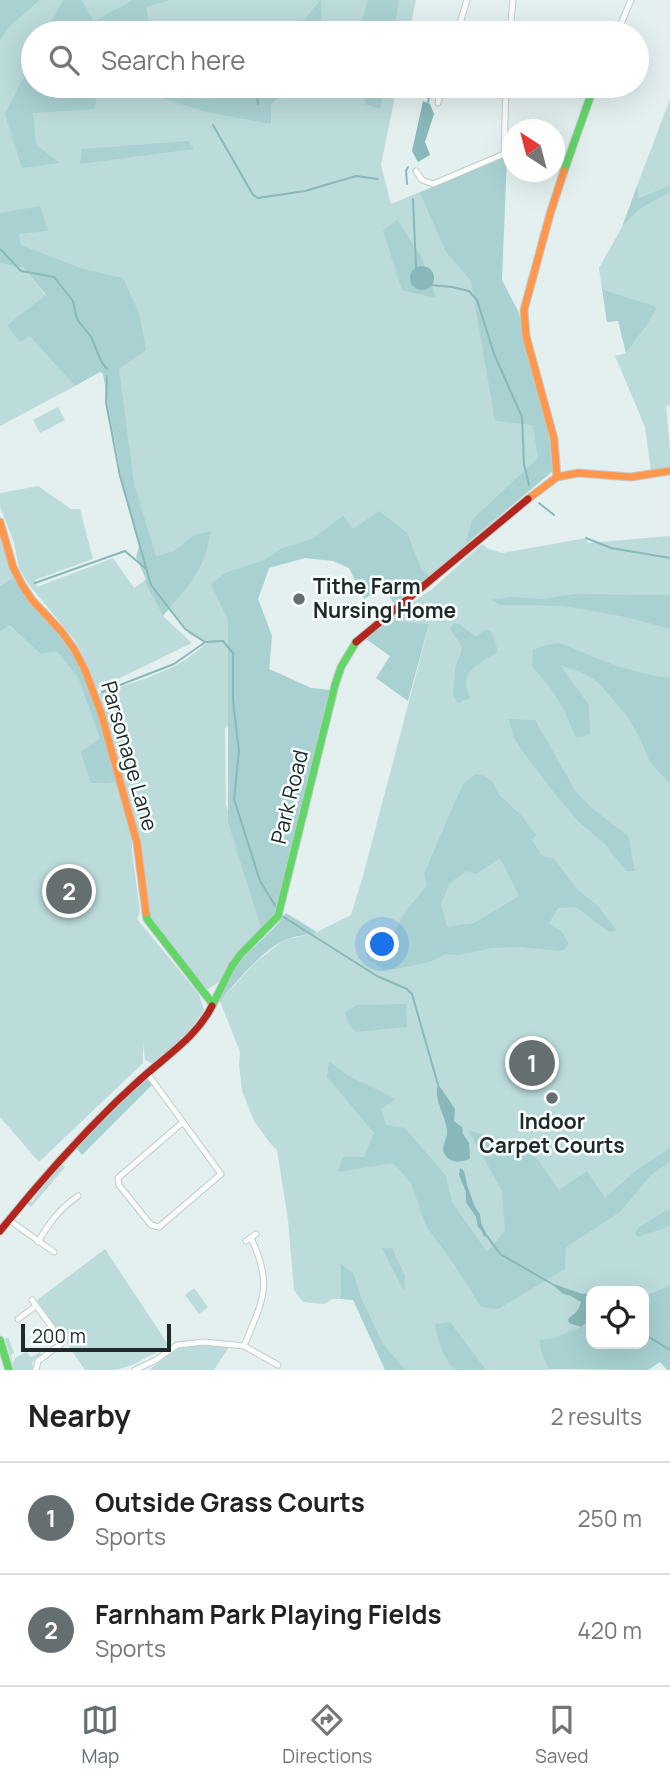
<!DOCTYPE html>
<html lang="en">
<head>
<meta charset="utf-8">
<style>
	body { margin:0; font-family:Manrope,sans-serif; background:#f6f6f6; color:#222 }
	.controls { position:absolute; right:21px; bottom:21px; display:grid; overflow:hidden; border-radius:14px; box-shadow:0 7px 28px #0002 }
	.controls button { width:63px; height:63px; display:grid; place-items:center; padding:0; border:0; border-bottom:2px solid #e0e0e0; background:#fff; color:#222; font:35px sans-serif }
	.compass { position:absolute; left:502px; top:119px; width:63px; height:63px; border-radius:50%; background:#fff; box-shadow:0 7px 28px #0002; rotate:324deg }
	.scale { position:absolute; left:21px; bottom:18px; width:150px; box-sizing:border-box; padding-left:7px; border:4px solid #202929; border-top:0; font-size:19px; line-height:24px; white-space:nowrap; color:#202929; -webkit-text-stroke:5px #faffff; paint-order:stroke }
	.you { position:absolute; left:383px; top:945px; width:24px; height:24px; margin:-18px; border:5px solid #fff; border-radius:50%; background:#1a73e8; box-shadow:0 0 0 10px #1a73e833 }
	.badge { display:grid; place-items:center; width:46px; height:46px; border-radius:50%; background:#656f6f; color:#fff; font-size:23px; font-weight:700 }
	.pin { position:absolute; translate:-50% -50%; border:4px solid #fff; box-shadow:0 2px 7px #0006 }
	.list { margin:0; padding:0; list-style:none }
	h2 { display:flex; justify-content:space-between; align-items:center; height:91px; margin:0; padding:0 28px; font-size:30px }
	h2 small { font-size:23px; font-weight:400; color:#767676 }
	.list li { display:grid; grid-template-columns:46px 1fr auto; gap:21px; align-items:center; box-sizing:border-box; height:112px; padding:0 28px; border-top:2px solid #e0e0e0 }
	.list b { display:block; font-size:26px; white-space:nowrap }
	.list p { margin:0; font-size:23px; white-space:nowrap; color:#767676 }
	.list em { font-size:23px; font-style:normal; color:#767676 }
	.icon { flex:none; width:38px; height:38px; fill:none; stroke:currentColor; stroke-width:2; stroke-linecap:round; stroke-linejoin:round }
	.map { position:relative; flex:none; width:670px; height:1370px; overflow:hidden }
	.search { position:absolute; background:#fff; box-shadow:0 7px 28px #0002; left:21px; right:21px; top:21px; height:77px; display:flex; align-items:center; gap:18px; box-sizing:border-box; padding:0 24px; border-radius:38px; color:#767676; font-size:26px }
	.sheet { height:315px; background:#fff }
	nav { display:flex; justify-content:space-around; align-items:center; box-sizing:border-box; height:98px; border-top:2px solid #e0e0e0; background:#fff; font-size:19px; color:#767676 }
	nav a { display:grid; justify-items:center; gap:4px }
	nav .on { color:#656f6f }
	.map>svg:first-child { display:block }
	.green { fill:#bcdbdb }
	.forest { fill:#a9d1d1; fill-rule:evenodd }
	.water { fill:#88b8b9 }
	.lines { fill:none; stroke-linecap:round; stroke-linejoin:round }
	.stream { stroke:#88b8b9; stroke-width:2 }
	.street-casing { stroke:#c2cbcb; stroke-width:7 }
	.fast-casing { stroke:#c2cbcb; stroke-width:9 }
	.slow-casing { stroke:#c2cbcb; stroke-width:9 }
	.jam-casing { stroke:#c2cbcb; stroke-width:9 }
	.street { stroke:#fbfdfd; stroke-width:5 }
	.fast { stroke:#63d668; stroke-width:7 }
	.slow { stroke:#ff974d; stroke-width:7 }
	.jam { stroke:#b3261e; stroke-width:7 }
	.poi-dot { fill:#656f6f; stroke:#faffff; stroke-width:2.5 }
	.labels { text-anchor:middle; stroke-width:5; stroke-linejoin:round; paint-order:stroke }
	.poi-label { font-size:21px; font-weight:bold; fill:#202929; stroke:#faffff; text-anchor:start }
	.street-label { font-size:21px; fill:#202929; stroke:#faffff }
</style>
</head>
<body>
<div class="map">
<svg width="670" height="1370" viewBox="0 0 670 1370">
	<rect width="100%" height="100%" fill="#e4f0f0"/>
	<g class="green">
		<path d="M40 0H76L92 32 155 0H416L409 33H33V86H397L381 165 391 204 484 165 477 271 532 353 554 470 429 576 323 548 269 568 258 599 272 636 269 669 311 688 330 690 328 697 225 728 226 805 269 923 235 955 219 982 206 990 148 914 129 806 115 746 99 693C124 686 168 673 189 657 195 653 200 648 207 643L189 634 150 584 124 485 114 438 112 435 106 403 109 374 0 235V35Z"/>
		<path d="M82 0H132L94 21Z"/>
		<path d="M670 99V185L637 198V186Z"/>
		<path d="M670 192V405L666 406 670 449V468L651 471 645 427 615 356 626 353 647 325 656 307 602 289 599 268 622 227 640 209Z"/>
		<path d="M0 263 24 268 46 296 7 325 30 335 75 386 0 426Z"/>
		<path d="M58 407 65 420 40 433 33 420Z"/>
		<path d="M38 486 71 509H80L93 559 35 580 37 587 113 558 134 588 144 581 163 616 192 643 95 690 91 673 76 642 27 582 19 568 14 542 0 507V493Z"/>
		<path d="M670 536V1285L644 1296V1291H591V1323L553 1338 539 1341 541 1352 550 1370H406L384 1345 361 1297 354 1274 340 1264 341 1279 340 1299H333L324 1304 303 1302 294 1290 288 1220 277 1150 270 1143 254 1121 242 1091 239 1065 240 1052 220 1001 254 964 282 941 317 932 351 915 363 876 429 625 387 620 431 590 482 544 487 548 502 553 586 538 588 543Z"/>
		<path d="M0 538 14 577 0 586Z"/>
		<path d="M23 610 71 654 119 780 123 805 132 843V852L140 911 137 919 199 994 204 1010 187 1035 154 1064 145 1060 143 1044V1063L39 1162 0 1117V627Z"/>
		<path d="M60 1163 65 1167 31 1207 26 1203 28 1201 32 1202Z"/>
		<path d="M105 1249 169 1346 132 1365 116 1370H85L37 1300Z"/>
		<path d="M194 1288 208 1307 199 1314 185 1295Z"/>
		<path d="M8 1337 14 1353 11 1355 13 1364 15 1358 26 1352 31 1357 40 1352 42 1356 36 1358 32 1363 33 1370H14L5 1339Z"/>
		<path d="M188 1345 229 1347 214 1370H149L178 1348Z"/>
	</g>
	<g class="forest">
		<path d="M0 0H40L7 29 0 41Z"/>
		<path d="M63 0H82L94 21 132 0H170L146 7 149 22 105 33H46Z"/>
		<path d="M321 0 322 33H292Z"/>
		<path d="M368 0H399L394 33H360V29Z"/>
		<path d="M33 59V86H51L48 91 97 92 95 109 33 113 36 145 60 163 22 168 5 114Z"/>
		<path d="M250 86H286L289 88 271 104V124L206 112 150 94 207 99Z"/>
		<path d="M364 86H384L380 109 365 104Z"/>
		<path d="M188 141 194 149 80 164 82 149Z"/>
		<path d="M507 158 502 280 519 313 550 442 554 470 466 543 472 520 538 458 533 425 495 421 471 281 446 252 420 193 496 160Z"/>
		<path d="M670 185V192L640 209 622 227 637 186 638 198Z"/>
		<path d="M40 206 48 231 19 234 21 245 83 269 123 278 139 313 146 350 119 369 134 484 156 556 174 551 194 535 211 531 205 557 192 581 163 616 144 581 146 579 136 557 139 546 123 487 103 374 100 372 75 386 30 336 20 342 7 325 46 295 24 268 0 263V213Z"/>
		<path d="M397 220 421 256 436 298 402 290 383 231Z"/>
		<path d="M602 289 657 307 647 325 626 353 618 321 607 322Z"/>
		<path d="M379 511 407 533 421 569 429 576 395 605 383 587 364 599 349 568 333 561 305 558 269 568 258 599 272 636 269 669 311 688 330 690 279 903 275 914 261 928 228 822V620L211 584 227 572 265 560 282 548 312 539 343 516 353 529Z"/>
		<path d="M14 577C30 604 54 623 71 649 96 688 106 736 119 780L109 783H91L81 752 100 738 78 677 57 651 41 654 10 625 0 631V586Z"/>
		<path d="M575 594 670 595V629L626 617 564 606 501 605 491 600 509 597 543 599Z"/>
		<path d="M387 620 429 624 408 701 376 678 390 656 366 639Z"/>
		<path d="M453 623 459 624 476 637 486 629 492 632 498 652C487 658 469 667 466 680 465 686 468 692 470 698L458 703 453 696C454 688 454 679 455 670 456 662 462 655 462 646L450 629Z"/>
		<path d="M560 643C596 658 631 674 670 678V784L650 762 639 736 627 716 598 682 583 673 560 665 589 705 590 735 576 738 562 706 549 686 532 666 533 650 543 646Z"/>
		<path d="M509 719 535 720 576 792 593 809 628 836 635 871H626L605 844 579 822 559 799 521 749 514 738Z"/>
		<path d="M476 774 484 776 492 781 499 795 521 815 536 835 532 840 541 855 554 859 578 890 598 906 617 931 609 932 576 907 558 908 549 923 562 932 569 944 562 951 518 947 492 948 459 955 446 954 430 962 395 969H384L367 959V949L379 938H391L405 912 427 886 424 874 453 806 464 783ZM500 858 519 896 474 923 447 927 441 904 449 884 466 871 476 874Z"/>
		<path d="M286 913 317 932C306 935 295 936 285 940 265 947 223 995 211 1014 220 992 231 969 248 953 262 939 275 929 286 913Z"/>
		<path d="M406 1004 407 1027 356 1032 348 1023 345 1013 357 1005Z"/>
		<path d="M329 1061 347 1075 396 1099 381 1109 386 1125 405 1128 446 1176 452 1202 487 1252 505 1231 502 1191 468 1130 514 1144 537 1159 559 1190 587 1171 605 1198 638 1169 670 1148V1161L650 1176 620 1212 566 1247 565 1269 498 1309 481 1307 454 1264 426 1226 411 1183 393 1163 338 1172 343 1157H364L374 1133 327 1077Z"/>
		<path d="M145 1080H149L152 1085 82 1155 75 1146Z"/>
		<path d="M667 1210H670V1225C660 1232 649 1231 639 1237L635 1234 638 1228Z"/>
		<path d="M382 1248H392L405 1276 404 1291Z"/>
		<path d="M340 1263 354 1274 361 1297 384 1345 406 1370H385L353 1300 340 1299 341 1279Z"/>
		<path d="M670 1285V1370H667L660 1362 648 1370 549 1369 541 1352 539 1340 553 1338 591 1323V1344H644V1296Z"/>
		<path d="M450 1322 486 1370C478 1370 465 1370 457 1370 445 1365 436 1336 435 1324Z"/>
	</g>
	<g class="water">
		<path d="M423 101 430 104 434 114 425 142 430 155 418 162 412 151Z"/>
		<circle cx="422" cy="278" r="12"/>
		<path d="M437 1087 441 1088 455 1109 454 1121 462 1127 463 1134 469 1143 470 1158 467 1160C459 1162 451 1163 446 1156 439 1147 448 1140 447 1130 445 1114 435 1103 437 1087Z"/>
		<path d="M460 1168 464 1171 468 1188 475 1207 480 1214 481 1223 487 1235 484 1237 482 1231 478 1227 476 1217 466 1202V1192L459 1175Z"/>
		<path d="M554 1284 582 1294 591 1293V1319L581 1327 569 1323 568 1319C575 1313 579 1311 581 1302L571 1296 563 1294 554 1286Z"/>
	</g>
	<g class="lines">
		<g class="stream">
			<path d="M288 33 304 25"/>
			<path d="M447 33 450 22"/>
			<path d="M185 86 190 94"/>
			<path d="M256 86 258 104"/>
			<path d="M428 102 432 86"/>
			<path d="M213 125 253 195 258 198 305 191 356 176 378 179"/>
			<path d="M407 184 406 171 408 167"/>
			<path d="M413 199 416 267"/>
			<path d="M0 249 21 271 54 277 73 301 77 319 91 337 102 363 107 369"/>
			<path d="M430 285 452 287 469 291 477 300 494 354 522 417 524 464 529 485"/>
			<path d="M107 376 106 402 120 476 151 585 185 629 205 642 223 641 233 653V700L239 751 234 799 260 881 276 907"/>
			<path d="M539 503 554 515"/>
			<path d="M586 538 611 548 670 558"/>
			<path d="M35 583 125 551 145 568"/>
			<path d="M102 692 174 664 204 643"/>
			<path d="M282 916 377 976 407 989 412 994 439 1088"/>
			<path d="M487 1236 500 1254 554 1285"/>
			<path d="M644 1334 670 1350"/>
		</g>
		<defs>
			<g id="street">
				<path d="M457 33 467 0"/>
				<path d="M510 33 513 0"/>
				<path d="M617 33 631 0"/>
				<path d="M461 86 506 91"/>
				<path d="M438 103 442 86"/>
				<path d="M416 171 422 180 433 184 504 154 506 86"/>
				<path d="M147 1073 221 1174 159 1227 151 1225 119 1185 118 1178 183 1122"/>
				<path d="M9 1220 54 1252"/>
				<path d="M246 1241 256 1234"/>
				<path d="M38 1242C49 1223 60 1208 78 1196"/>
				<path d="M32 1300 62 1341 61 1344 38 1361 36 1370"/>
				<path d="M18 1319 36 1306"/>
				<path d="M244 1346C262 1301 274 1286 251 1238"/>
				<path d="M135 1370 156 1360 177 1345 204 1342 244 1346 278 1365"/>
			</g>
			<g id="fast">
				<path d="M564 171 594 86"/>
				<path d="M146 913 147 919 212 1003"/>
				<path d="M212 1006 232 966 240 955 278 916 335 685 341 667 356 642"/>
				<path d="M0 1340 9 1370"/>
			</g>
			<g id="slow">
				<path d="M557 477 554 439 526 336 524 310 550 214 564 171"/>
				<path d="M528 499 557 477 578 473 631 477 670 471"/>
				<path d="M0 522 13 567 22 585 32 600 61 631 74 649 85 670 101 713 137 843 146 913"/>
			</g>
			<g id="jam">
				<path d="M356 642 528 499"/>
				<path d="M0 1231C37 1185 76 1141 118 1100 129 1090 139 1080 150 1071 173 1051 198 1034 212 1006"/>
			</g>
		</defs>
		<use href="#street" class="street-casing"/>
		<use href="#fast" class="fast-casing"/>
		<use href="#slow" class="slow-casing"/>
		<use href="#jam" class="jam-casing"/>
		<use href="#street" class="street"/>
		<use href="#fast" class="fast"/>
		<use href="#slow" class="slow"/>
		<use href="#jam" class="jam"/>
	</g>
	<g class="poi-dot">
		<circle cx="299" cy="599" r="7"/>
		<circle cx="552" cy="1098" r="7"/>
	</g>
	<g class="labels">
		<g class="poi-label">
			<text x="313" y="594">Tithe Farm<tspan x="313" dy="24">Nursing Home</tspan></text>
			<text x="552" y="1129" text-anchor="middle">Indoor<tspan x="552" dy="24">Carpet Courts</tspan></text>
		</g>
		<g class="street-label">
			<text transform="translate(129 756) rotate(74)" y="7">Parsonage Lane</text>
			<text transform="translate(290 797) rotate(-76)" y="7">Park Road</text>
		</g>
	</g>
</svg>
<div class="controls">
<button><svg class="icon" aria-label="locate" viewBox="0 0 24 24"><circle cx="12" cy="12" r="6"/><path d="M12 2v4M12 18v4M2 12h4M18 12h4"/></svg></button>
</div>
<svg class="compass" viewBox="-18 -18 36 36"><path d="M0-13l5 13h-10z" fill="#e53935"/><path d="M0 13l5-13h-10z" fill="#767676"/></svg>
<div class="scale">200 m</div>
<div class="you"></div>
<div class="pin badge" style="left:532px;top:1063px">1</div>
<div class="pin badge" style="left:69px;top:891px">2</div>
<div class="search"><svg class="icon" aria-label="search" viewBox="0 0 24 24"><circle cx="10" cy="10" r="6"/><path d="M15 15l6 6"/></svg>Search here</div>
</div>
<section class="sheet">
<h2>Nearby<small>2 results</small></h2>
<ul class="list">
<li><span class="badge">1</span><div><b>Outside Grass Courts</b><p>Sports</p></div><em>250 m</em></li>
<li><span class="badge">2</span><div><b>Farnham Park Playing Fields</b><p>Sports</p></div><em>420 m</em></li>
</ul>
</section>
<nav>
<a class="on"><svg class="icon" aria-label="map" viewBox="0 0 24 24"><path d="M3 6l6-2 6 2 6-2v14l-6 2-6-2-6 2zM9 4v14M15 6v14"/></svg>Map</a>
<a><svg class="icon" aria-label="directions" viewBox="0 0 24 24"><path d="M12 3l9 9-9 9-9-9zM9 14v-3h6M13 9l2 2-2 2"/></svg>Directions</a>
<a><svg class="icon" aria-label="saved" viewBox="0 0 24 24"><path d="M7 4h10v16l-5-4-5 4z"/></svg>Saved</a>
</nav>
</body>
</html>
